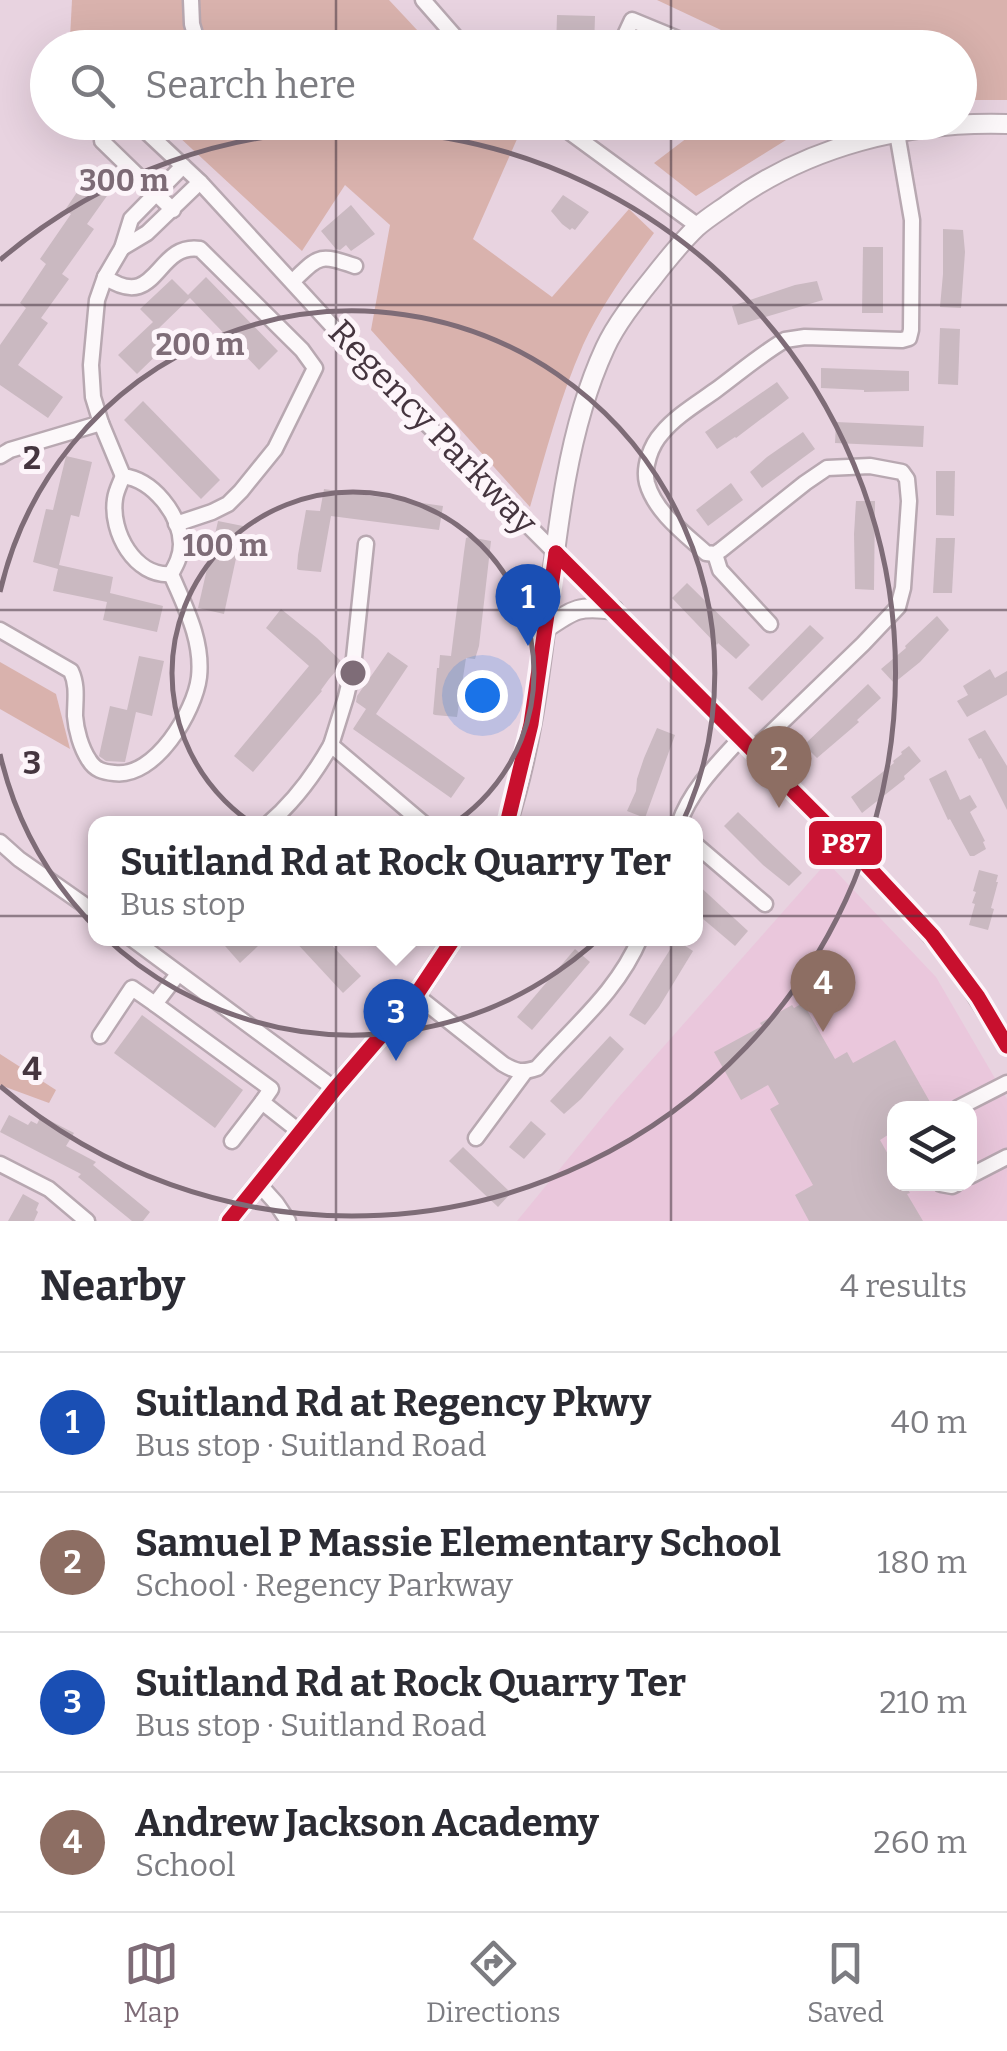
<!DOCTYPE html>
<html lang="en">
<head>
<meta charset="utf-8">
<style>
	body { margin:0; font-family:Bitter,serif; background:#f7f7f7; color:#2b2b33 }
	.controls { position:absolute; right:30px; bottom:30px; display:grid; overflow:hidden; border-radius:20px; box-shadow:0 10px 40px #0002 }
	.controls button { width:90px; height:90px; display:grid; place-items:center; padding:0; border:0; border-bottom:2px solid #e1e1e2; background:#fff; color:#2b2b33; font:50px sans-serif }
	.you { position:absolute; left:482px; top:695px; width:35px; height:35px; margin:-25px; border:8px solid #fff; border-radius:50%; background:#1a73e8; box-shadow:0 0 0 15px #1a73e833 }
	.badge { display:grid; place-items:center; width:65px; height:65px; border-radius:50%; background:#7e6c77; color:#fff; font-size:32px; font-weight:700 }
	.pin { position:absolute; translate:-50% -82px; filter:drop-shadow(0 2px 5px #0008) }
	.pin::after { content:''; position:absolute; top:52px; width:35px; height:30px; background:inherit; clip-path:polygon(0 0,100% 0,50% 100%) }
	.popup { position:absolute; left:88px; top:816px; width:615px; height:130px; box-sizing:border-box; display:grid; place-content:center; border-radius:20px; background:#fff; filter:drop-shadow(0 2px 8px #0005); font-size:32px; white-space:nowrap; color:#7c7c81 }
	.popup b { font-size:38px; color:#2b2b33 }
	.popup::after { content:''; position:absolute; left:50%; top:100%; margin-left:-20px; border:20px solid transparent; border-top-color:#fff }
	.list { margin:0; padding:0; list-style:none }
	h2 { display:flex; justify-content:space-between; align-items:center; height:130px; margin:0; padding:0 40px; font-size:42px }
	h2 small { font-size:32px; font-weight:400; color:#7c7c81 }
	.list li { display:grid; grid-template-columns:65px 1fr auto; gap:30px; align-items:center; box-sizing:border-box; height:140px; padding:0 40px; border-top:2px solid #e1e1e2 }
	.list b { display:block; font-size:38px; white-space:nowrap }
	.list p { margin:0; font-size:32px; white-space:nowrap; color:#7c7c81 }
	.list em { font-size:32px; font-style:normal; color:#7c7c81 }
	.icon { flex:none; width:55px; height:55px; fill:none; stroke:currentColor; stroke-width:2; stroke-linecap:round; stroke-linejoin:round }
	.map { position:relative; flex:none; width:1007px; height:1221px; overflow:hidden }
	.search { position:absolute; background:#fff; box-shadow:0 10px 40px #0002; left:30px; right:30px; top:30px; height:110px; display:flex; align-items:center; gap:25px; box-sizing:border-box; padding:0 35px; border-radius:55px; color:#7c7c81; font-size:38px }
	.sheet { height:690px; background:#fff }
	nav { display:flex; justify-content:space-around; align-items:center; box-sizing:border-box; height:140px; border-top:2px solid #e1e1e2; background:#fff; font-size:28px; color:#7c7c81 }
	nav a { display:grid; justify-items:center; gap:5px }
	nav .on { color:#7e6c77 }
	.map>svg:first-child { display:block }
	.built { fill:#eac7dc; fill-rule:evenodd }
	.green { fill:#d9b2ad }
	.building { fill:#cab9c1 }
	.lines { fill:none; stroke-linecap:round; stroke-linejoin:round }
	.minor-casing { stroke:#b8a8b1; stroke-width:19 }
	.major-casing { stroke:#b8a8b1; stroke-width:22 }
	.minor { stroke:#fcf8fa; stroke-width:14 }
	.major { stroke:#fcf8fa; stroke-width:18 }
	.bus-1-casing { stroke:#fdf5fa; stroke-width:22 }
	.bus-1 { stroke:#c8102e; stroke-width:15 }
	.grid { fill:none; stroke:#45353f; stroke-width:2.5; stroke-opacity:0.55 }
	.ring { fill:none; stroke:#7e6c77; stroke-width:5 }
	.labels { text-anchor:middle; stroke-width:10; stroke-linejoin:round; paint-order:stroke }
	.street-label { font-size:35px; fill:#45353f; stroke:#fdf5fa }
	.grid-label { font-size:32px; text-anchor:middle; font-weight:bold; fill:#45353f; stroke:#fdf5fa; stroke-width:10; stroke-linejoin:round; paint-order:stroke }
	.centre { fill:#7e6c77; stroke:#fdf5fa; stroke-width:5 }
	.ring-label { font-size:30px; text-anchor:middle; font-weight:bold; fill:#7e6c77; stroke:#fdf5fa; stroke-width:10; stroke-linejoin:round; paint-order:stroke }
	.line-badge { stroke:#fdf5fa; stroke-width:4 }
	.badge-label { font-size:28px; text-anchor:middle; font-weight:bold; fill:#fff }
</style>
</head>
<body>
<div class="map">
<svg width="1007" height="1221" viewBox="0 0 1007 1221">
	<rect width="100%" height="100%" fill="#e8d3e0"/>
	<path class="built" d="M827 862 936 977 1007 1099V1221H517L618 1098ZM894 1108H970V1184H894Z"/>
	<g class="green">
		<path d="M72 0H389L433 47 81 48 70 38Z"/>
		<path d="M657 0H1007V100H960V48L735 47 738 38Z"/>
		<path d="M708 122H832V123L794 135 696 196 654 163Z"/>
		<path d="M164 123H512L521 130 473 239 552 297 629 209 654 233C628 269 602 304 583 345 560 397 546 452 530 507L371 330 390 225 345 185 302 251Z"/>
		<path d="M0 662 56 694 70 749 0 709Z"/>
		<path d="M0 1054 56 1090 49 1103 0 1085Z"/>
	</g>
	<g class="building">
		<path d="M557 15 595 16 594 48H556Z"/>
		<path d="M92 170 114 186 87 224 94 229 62 274 69 279 41 318 48 323 18 365 63 397 48 418 0 385V345L26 308 20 303 46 264 40 259 71 214 65 210Z"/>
		<path d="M563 195 589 212 575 230 572 228 570 230 562 224 551 211Z"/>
		<path d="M351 205 375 234 351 251 346 245 340 250 336 249 321 231Z"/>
		<path d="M943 229 963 230 965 252 961 308 940 307 943 274Z"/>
		<path d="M863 247H883V313H862Z"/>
		<path d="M206 277 278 351 259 370 190 298 159 328 171 341 137 374 118 355 153 322 140 309 172 279 188 295Z"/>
		<path d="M817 281 823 300 738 325 732 306 795 285Z"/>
		<path d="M940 328 960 329 958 385 938 384Z"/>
		<path d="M821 368 909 371V391L864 392V390L821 388Z"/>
		<path d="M777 382 789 398 736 438 735 437 717 449 705 432Z"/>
		<path d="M143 401 220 480 201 499 124 420Z"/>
		<path d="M836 422 924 426 923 447 835 443Z"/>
		<path d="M803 432 815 449 762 488 750 472 767 457Z"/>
		<path d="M66 456 92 462 79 517 71 515 59 565 113 577 110 593 163 606 157 632 103 620 107 602 53 591 58 569 33 562 46 509 53 510Z"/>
		<path d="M936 471H955L954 516 936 515Z"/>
		<path d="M731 483 743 500 708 526 696 510Z"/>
		<path d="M324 489 443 506 439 530 331 516 321 572 299 570 297 569 298 555 306 510 320 511Z"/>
		<path d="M856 501H875L874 590 855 589 854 534Z"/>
		<path d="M218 521 243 526 224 614 198 608Z"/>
		<path d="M469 537 491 541 479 646 475 659 466 658 457 717 435 715 433 714 437 668H439L440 655 451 656 464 552 466 538Z"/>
		<path d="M936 538H955L952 593H933Z"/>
		<path d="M687 583 750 645 736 659 718 643 717 645 672 598Z"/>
		<path d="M281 609 317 638 343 663 329 679 321 690 322 691 253 772 234 756 309 666 266 628Z"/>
		<path d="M937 616 949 630 920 662 894 683 881 669 906 648 905 646Z"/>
		<path d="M810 625 824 638 762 701 748 688Z"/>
		<path d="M388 652 408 666 376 714 465 778 451 798 353 729 366 709 356 702 357 696Z"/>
		<path d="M139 656 164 661 152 716 136 712 125 762 106 761 99 756 110 706 127 710Z"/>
		<path d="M990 669 995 678 1007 671V695L967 717 957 701 968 695 963 686Z"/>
		<path d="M868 684 881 698 857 720 859 722 851 729 817 758 804 745Z"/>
		<path d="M657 728 675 735 645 818 627 811 636 791 637 779 644 758Z"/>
		<path d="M985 730 1007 766V810L981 758 979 759 968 739Z"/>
		<path d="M909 746 921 761 904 776 905 779 862 813 851 797 894 763 893 761 902 754 901 752Z"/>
		<path d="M946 770 960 800 970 795 977 807 970 812 985 841 983 842 986 849 974 856H970L950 819 948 820 929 779Z"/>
		<path d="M738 812 802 873 789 886 763 865 724 826Z"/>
		<path d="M979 870 998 875 996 882H998L991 908 994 909 988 930 969 925 975 904 972 903 976 892 973 891Z"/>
		<path d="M696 883 748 931 735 946 696 913Z"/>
		<path d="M218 938H251L258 946 240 963Z"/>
		<path d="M292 938H325L361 976 343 993Z"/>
		<path d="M676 940 693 951 659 1007 645 1025 629 1015Z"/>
		<path d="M575 949 590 962 532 1030 517 1017Z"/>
		<path d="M803 1003 835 1059 847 1052 853 1063 895 1040 930 1102 919 1108H894V1122L887 1126 891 1133 880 1140 894 1165V1184H905L910 1193 907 1194 923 1221H809L795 1195 813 1185 770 1109 779 1104 768 1085 741 1100 714 1052 762 1026 760 1023 792 1005 794 1008Z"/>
		<path d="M142 1015 243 1090 215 1128 114 1053Z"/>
		<path d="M610 1036 624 1049 581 1099 564 1114 550 1101Z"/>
		<path d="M9 1115 28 1125 31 1121 37 1124 41 1116 74 1133 66 1146 96 1162 93 1165 150 1212 143 1221H132L78 1177 81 1174 0 1132Z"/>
		<path d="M531 1121 546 1134 524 1159 509 1147Z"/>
		<path d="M463 1147 511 1193 498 1207 449 1161Z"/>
		<path d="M23 1194 39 1203 36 1210 38 1212 34 1221H8Z"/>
	</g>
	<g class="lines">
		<defs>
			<g id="minor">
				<path d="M191 0 192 24 199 48"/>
				<path d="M423 0 465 48"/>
				<path d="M619 48 632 20 700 48"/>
				<path d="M136 122 200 182 370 367 861 859 952 960 1007 1046"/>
				<path d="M556 122 698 226"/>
				<path d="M102 141 173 210"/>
				<path d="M122 248 147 233 200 182"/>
				<path d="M105 277C158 313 155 242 200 249L302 350 315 368 275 449 241 491 228 504 212 512 176 524"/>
				<path d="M293 281C320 255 319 254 355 266"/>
				<path d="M0 456 10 450 101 423"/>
				<path d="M123 476C120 484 116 491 115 499 110 532 135 577 171 574"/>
				<path d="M366 544 353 667 346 697 331 745 424 824"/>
				<path d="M715 554 720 570 770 624"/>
				<path d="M0 630 71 671C78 686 75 700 75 716 76 730 81 748 89 760 95 770 103 772 114 773 155 779 195 711 199 677 203 640 185 607 171 574 176 565 181 556 181 544 180 514 153 480 123 476L101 423 93 397 91 365 97 300 105 277 122 248 131 219 183 166"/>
				<path d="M752 751 863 644 898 607 903 588 909 501 907 479 902 472 870 466 827 468 805 483 721 550 715 554 706 553C685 534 655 512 647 483 643 467 651 445 662 433 676 416 698 403 716 390 739 373 761 354 785 340L805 337 902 340 909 338 911 330 912 220 897 133"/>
				<path d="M268 824C295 801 314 775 331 745"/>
				<path d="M679 824C690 791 717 764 740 739"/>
				<path d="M0 842 19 859 96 913"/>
				<path d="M696 845 765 904"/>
				<path d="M131 938 335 1089"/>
				<path d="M178 974 155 1004 271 1089 262 1102 300 1132"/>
				<path d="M416 995 503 1064C516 1072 523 1073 537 1068 574 1026 618 991 640 938"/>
				<path d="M100 1036 132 988 155 1004"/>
				<path d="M958 1108 1007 1083"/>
				<path d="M476 1138 524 1073"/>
				<path d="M232 1141 262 1102"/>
				<path d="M0 1164 49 1189 87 1221"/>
				<path d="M970 1176 1007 1157"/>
				<path d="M259 1184 276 1203 288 1221"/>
				<path d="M941 1184 952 1186 956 1184"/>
			</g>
			<g id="major">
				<path d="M545 629C574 609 579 605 614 610"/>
				<path d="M507 824C544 712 545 594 566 479 574 435 586 389 605 348 616 324 635 300 652 279 666 261 680 243 697 227 706 219 717 212 727 205 807 146 908 121 1007 124"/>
				<path d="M229 1221 335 1089 416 995 454 938"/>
			</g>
		</defs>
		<use href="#minor" class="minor-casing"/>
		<use href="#major" class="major-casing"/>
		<use href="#minor" class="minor"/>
		<use href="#major" class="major"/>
		<defs>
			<g id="bus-1">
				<path d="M556 553 861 859 932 935 978 997 1007 1046"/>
				<path d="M507 824 531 724 556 553"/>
				<path d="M229 1221 335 1089 416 995 454 938"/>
			</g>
		</defs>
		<use href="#bus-1" class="bus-1-casing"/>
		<use href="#bus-1" class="bus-1"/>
	</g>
	<path class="grid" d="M336 0V48M671 0V48M336 122V1221M671 122V1221M0 305H1007M0 610H1007M0 916H1007"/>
	<g class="ring">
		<circle cx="353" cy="673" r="181"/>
		<path d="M0 592A362 362 0 1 1 0 754"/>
		<path d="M0 260A543 543 0 1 1 0 1086"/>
	</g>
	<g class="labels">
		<g class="street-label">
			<text transform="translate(433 427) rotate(46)" y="12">Regency Parkway</text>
		</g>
	</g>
	<g class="grid-label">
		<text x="32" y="469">2</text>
		<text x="32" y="774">3</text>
		<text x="32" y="1080">4</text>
	</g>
	<circle cx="353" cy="673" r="15" class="centre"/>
	<g class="ring-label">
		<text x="124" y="191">300 m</text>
		<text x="200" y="355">200 m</text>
		<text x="225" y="556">100 m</text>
	</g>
	<rect class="line-badge" x="807" y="819" width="77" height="48" rx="10" fill="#c8102e"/>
	<g class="badge-label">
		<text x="846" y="853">P87</text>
	</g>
</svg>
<div class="controls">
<button><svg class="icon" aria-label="layers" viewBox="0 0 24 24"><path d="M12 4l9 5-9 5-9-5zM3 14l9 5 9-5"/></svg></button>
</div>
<div class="you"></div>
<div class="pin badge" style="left:528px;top:646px;background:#1a4fb4">1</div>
<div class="pin badge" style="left:779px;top:808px;background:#8d6e63">2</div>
<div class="pin badge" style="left:396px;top:1061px;background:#1a4fb4">3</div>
<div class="popup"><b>Suitland Rd at Rock Quarry Ter</b>Bus stop</div>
<div class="pin badge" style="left:823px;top:1032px;background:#8d6e63">4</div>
<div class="search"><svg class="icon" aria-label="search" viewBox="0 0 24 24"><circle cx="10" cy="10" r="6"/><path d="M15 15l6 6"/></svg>Search here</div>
</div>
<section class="sheet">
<h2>Nearby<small>4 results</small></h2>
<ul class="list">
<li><span class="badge" style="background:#1a4fb4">1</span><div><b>Suitland Rd at Regency Pkwy</b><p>Bus stop · Suitland Road</p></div><em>40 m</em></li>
<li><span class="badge" style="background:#8d6e63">2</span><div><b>Samuel P Massie Elementary School</b><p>School · Regency Parkway</p></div><em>180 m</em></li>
<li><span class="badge" style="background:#1a4fb4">3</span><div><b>Suitland Rd at Rock Quarry Ter</b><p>Bus stop · Suitland Road</p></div><em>210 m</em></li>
<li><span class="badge" style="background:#8d6e63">4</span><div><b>Andrew Jackson Academy</b><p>School</p></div><em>260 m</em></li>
</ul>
</section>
<nav>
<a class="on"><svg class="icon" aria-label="map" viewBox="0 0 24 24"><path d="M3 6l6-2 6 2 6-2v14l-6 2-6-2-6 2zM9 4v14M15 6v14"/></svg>Map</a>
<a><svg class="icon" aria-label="directions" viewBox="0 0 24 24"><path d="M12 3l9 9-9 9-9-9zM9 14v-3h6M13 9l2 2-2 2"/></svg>Directions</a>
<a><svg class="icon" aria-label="saved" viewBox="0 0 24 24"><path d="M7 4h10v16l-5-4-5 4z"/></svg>Saved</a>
</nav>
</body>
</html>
